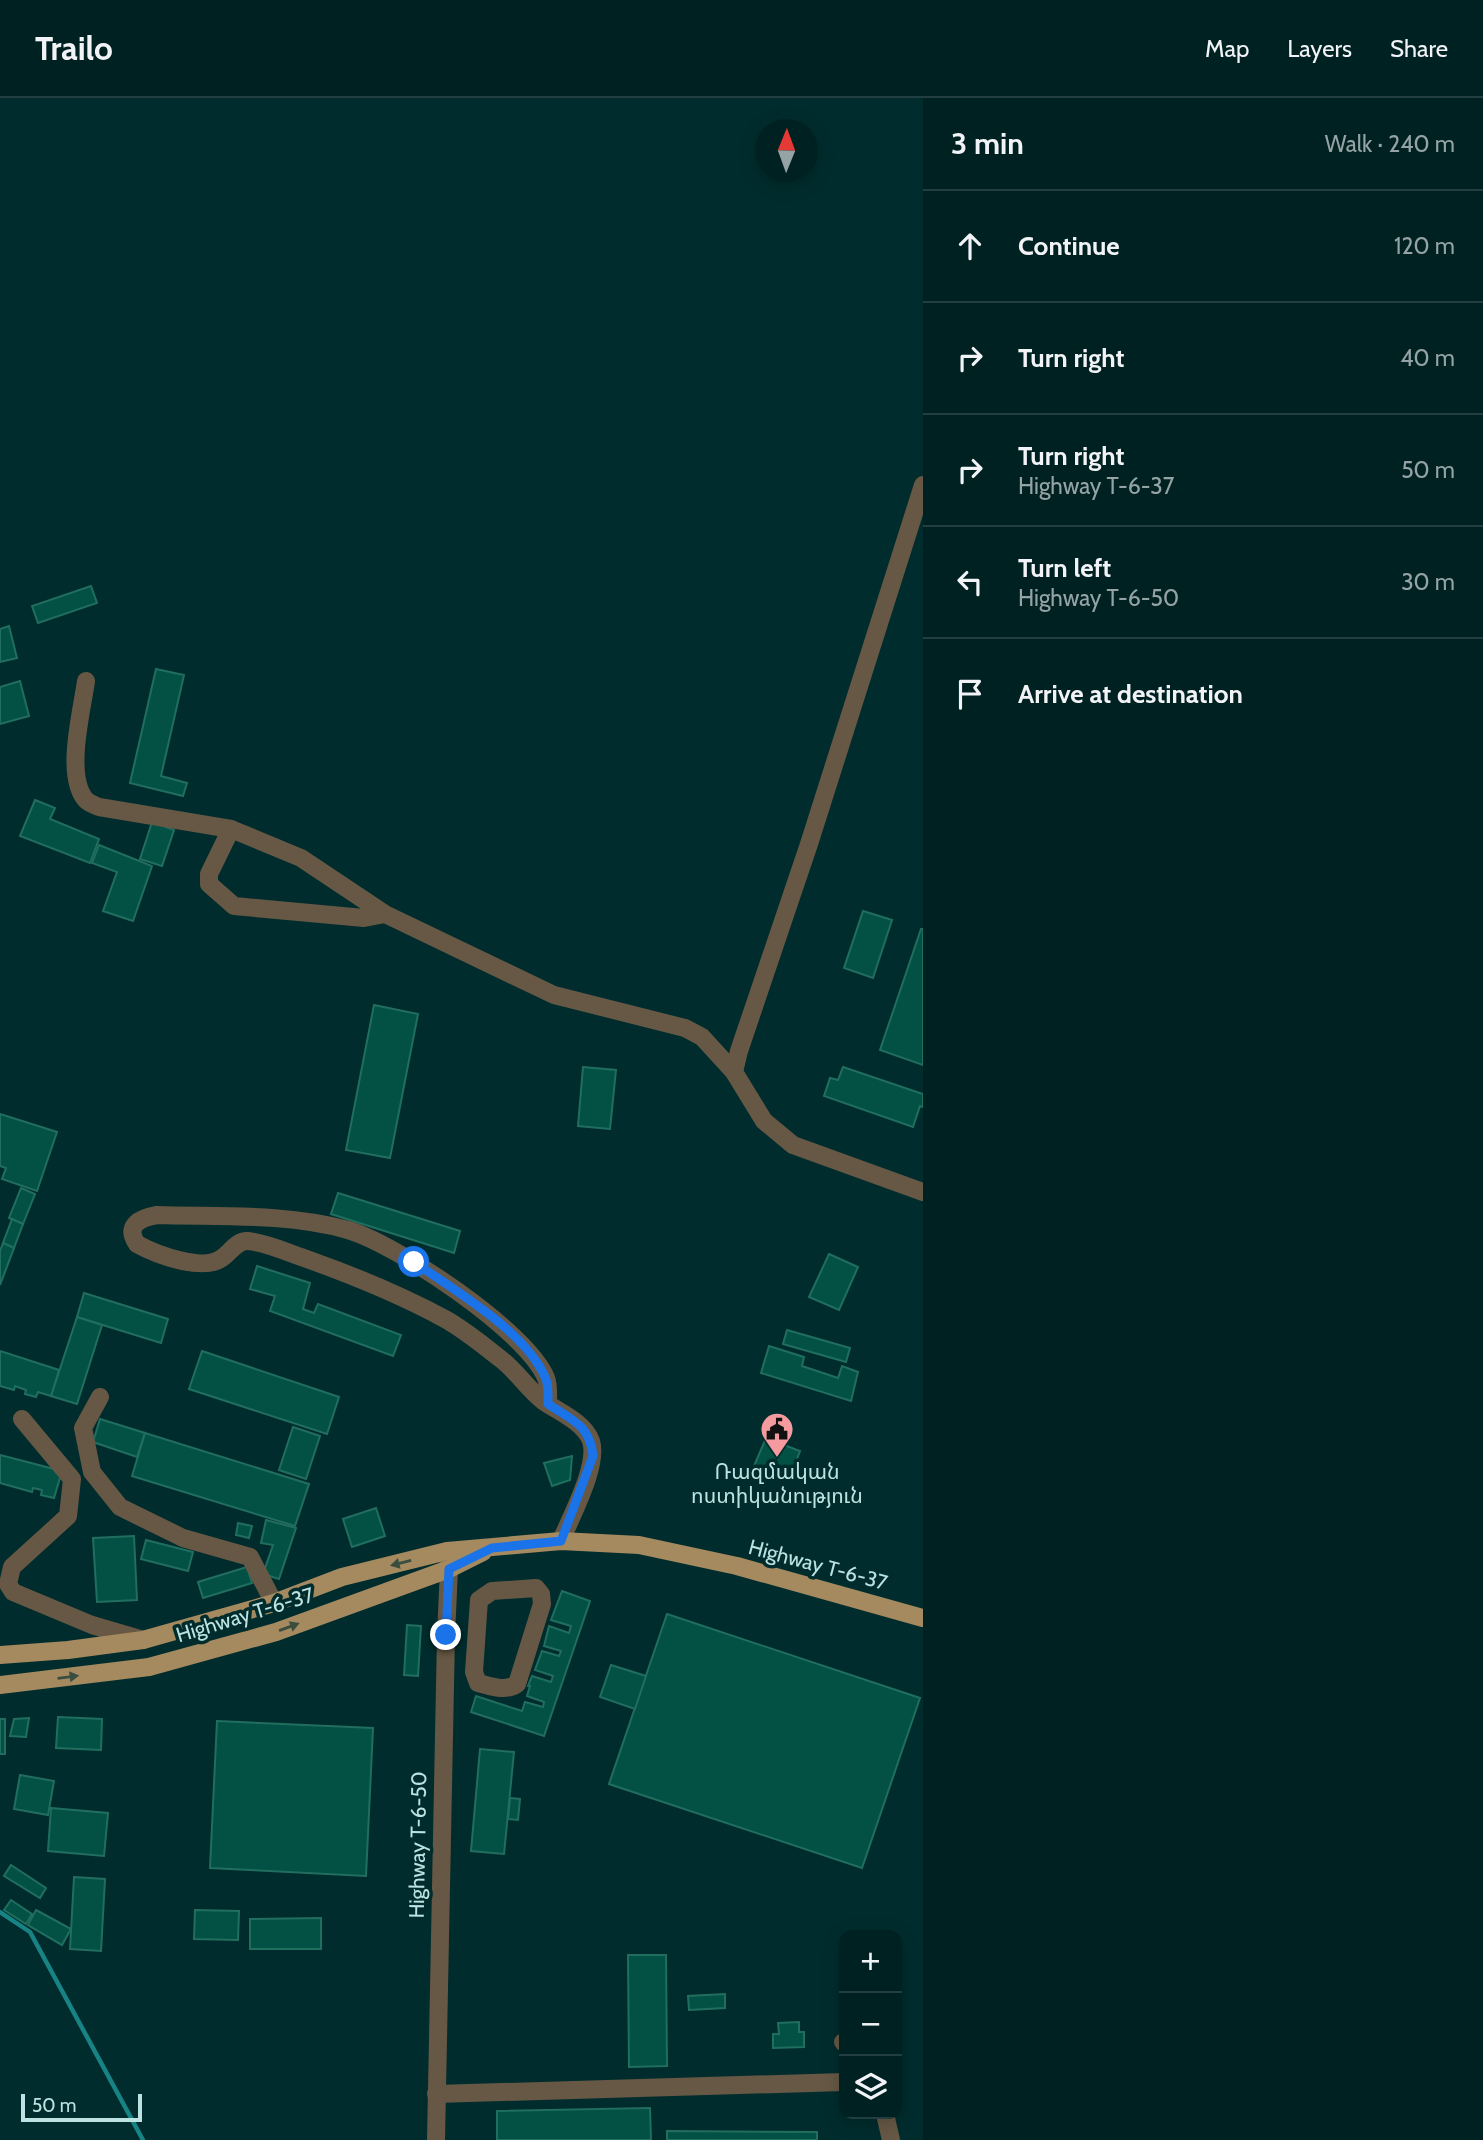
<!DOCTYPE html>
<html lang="en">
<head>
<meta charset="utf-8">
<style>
	body { margin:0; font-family:Cabin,"Noto Sans Armenian",sans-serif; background:#0e2e2f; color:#f1f3f6 }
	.controls { position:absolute; right:21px; bottom:21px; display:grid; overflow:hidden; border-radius:14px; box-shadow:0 4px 18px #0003 }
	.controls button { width:63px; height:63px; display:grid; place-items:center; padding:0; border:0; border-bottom:2px solid #223e40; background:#002122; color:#f1f3f6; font:35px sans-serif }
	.compass { position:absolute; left:755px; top:21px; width:63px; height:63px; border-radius:50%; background:#002122; box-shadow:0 4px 18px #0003; rotate:1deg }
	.scale { position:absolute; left:21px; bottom:18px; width:121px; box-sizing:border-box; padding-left:7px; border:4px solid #bde2e2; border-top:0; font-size:19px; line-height:24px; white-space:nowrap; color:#bde2e2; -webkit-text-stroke:5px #002c2d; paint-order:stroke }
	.stop { position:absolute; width:21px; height:21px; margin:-16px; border:5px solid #1a73e8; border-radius:50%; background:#fff }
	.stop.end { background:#1a73e8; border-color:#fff; box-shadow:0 2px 7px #0008 }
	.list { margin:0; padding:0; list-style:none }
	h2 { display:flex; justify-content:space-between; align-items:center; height:91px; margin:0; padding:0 28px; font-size:30px }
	h2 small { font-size:23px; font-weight:400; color:#95a3a5 }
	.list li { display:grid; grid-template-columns:46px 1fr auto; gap:21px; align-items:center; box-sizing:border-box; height:112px; padding:0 28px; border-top:2px solid #223e40 }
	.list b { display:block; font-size:26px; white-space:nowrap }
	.list p { margin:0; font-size:23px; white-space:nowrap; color:#95a3a5 }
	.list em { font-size:23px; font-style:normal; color:#95a3a5 }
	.icon { flex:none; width:38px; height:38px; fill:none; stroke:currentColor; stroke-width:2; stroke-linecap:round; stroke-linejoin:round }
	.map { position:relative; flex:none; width:923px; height:2042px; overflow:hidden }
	header { display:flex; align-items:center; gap:42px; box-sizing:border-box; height:98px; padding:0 35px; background:#002122; border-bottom:2px solid #223e40 }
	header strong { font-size:33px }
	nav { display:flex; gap:38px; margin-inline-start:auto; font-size:24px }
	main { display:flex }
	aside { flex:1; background:#002122 }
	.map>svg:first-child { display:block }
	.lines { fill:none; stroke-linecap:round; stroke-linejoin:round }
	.stream { stroke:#178385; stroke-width:4.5 }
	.building { fill:#025144; stroke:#216e5f; stroke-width:2 }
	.minor { stroke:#665844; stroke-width:18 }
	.major { stroke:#a58a60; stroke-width:18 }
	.oneway { fill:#3a4d3f }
	.route { stroke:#1a73e8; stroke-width:9 }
	.labels { text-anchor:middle; stroke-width:7; stroke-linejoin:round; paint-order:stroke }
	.poi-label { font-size:21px; fill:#bde2e2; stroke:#002c2d }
	.street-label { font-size:21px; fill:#bde2e2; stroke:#002c2d }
</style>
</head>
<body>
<header>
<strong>Trailo</strong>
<nav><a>Map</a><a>Layers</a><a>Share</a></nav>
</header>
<main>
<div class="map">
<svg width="923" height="2042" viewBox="0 0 923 2042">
	<rect width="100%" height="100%" fill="#002c2d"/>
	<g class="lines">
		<path class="stream" d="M0 1814 30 1834 143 2042"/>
	</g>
	<g class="building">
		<path d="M91 488 97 505 38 525 32 508Z"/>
		<path d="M9 528 17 560 0 564V531Z"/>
		<path d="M156 571 184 577 161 678 187 685 183 698 130 685Z"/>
		<path d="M20 583 29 618 0 626V589Z"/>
		<path d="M35 702 55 710 50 721 99 741 90 765 20 738Z"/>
		<path d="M152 724 174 732 162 768 140 761Z"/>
		<path d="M99 747 152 768 133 823 103 813 117 774 92 765Z"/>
		<path d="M863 813 892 822 873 880 844 870Z"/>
		<path d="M921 831H923V967L880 952Z"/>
		<path d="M374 907 418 916 390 1060 346 1052Z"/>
		<path d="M583 969 616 972 610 1031 578 1028Z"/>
		<path d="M843 969 923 996V1009L920 1008 913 1029 824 998 830 980 838 982Z"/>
		<path d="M0 1016 57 1034 37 1093 2 1081 6 1070 0 1068Z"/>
		<path d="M21 1090 35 1096 23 1126 9 1120Z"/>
		<path d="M338 1095 460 1133 454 1155 331 1116Z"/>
		<path d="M12 1121 23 1126 14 1150 3 1145Z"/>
		<path d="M3 1145 14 1150 0 1187V1153Z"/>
		<path d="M829 1156 858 1169 839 1212 809 1199Z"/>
		<path d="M257 1168 310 1185 303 1211 314 1215 318 1206 401 1237 393 1258 270 1213 275 1198 250 1191Z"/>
		<path d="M84 1195 168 1221 161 1245 77 1219Z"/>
		<path d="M77 1219 102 1227 77 1306 51 1298Z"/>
		<path d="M787 1232 850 1250 846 1264 783 1246Z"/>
		<path d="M769 1248 804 1259 802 1268 838 1280 842 1268 858 1274 851 1303 761 1275Z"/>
		<path d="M0 1253 59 1272 51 1298 38 1294 36 1299 25 1296 26 1292 15 1288 14 1292 0 1288Z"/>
		<path d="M202 1253 339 1299 327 1336 189 1291Z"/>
		<path d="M100 1321 145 1335 137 1359 93 1344Z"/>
		<path d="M293 1329 320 1338 306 1381 279 1372Z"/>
		<path d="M145 1335 309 1386 295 1428 132 1378Z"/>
		<path d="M766 1340 800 1353 789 1382 754 1368Z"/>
		<path d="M0 1357 62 1373 54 1400 41 1397 42 1392 33 1390 32 1394 0 1385Z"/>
		<path d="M572 1358 570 1382 552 1388 544 1365Z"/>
		<path d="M376 1410 385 1438 352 1449 343 1421Z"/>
		<path d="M266 1422 296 1430 279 1481 263 1476 273 1447 261 1445Z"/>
		<path d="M238 1425 252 1428 249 1440 236 1437Z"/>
		<path d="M134 1438 137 1502 97 1504 93 1440Z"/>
		<path d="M146 1442 193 1454 188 1473 141 1461Z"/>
		<path d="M247 1469 252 1485 203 1500 198 1484Z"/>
		<path d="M562 1493 590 1503 544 1638 471 1614 476 1598 522 1613 525 1604 543 1609 544 1604 527 1598 530 1588H528L532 1578 551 1584 553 1578 535 1572 542 1553 559 1558 561 1553 544 1548 549 1528 569 1535 571 1528 551 1522Z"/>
		<path d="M667 1516 920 1600 862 1770 609 1686Z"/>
		<path d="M407 1527 421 1528 418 1578 404 1577Z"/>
		<path d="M611 1567 646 1578 635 1611 600 1599Z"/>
		<path d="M58 1619 102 1621 101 1652 56 1650Z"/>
		<path d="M29 1620 26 1639 10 1638 14 1621Z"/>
		<rect x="0" y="1621" width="5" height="35"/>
		<path d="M217 1623 373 1630 366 1778 210 1770Z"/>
		<path d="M480 1651 514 1654 504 1756 471 1753Z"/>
		<path d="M20 1677 54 1683 48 1717 14 1711Z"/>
		<path d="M510 1700 520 1701 518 1722 508 1721Z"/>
		<path d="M51 1710 108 1715 104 1758 48 1753Z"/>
		<path d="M11 1767 46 1790 40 1800 4 1778Z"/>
		<path d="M74 1779 105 1781 101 1853 70 1851Z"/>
		<path d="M11 1802 32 1816 26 1826 4 1812Z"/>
		<path d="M36 1812 71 1831 62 1847 28 1827Z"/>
		<path d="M195 1812 239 1813 238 1842 194 1841Z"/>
		<path d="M321 1820V1851H250V1821Z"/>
		<path d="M628 1857H666L667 1968 629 1969Z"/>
		<path d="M725 1896V1910L689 1912 688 1898Z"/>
		<path d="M799 1924V1934H804V1949L773 1950V1936H779L778 1925Z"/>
		<path d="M650 2010 651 2042H497V2013Z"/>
		<path d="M667 2033 817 2034V2042H667Z"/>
	</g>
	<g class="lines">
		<g class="minor">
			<path d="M923 387 809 746 739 953 734 974 764 1023 793 1047 923 1094"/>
			<path d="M86 583C82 613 65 676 85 701 88 705 94 707 99 709L231 731"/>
			<path d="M385 816 364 820 234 808 209 786V776L231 731 301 760 385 816 554 897 685 930 702 939 734 974"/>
			<path d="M100 1299 83 1330 92 1374 120 1409 183 1440 250 1459 274 1505"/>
			<path d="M548 1306C548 1298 549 1287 546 1280 527 1233 396 1146 348 1132 287 1115 219 1119 157 1117 139 1120 125 1128 137 1146 157 1157 203 1174 222 1160 231 1154 237 1142 248 1143 267 1145 286 1154 304 1160 352 1177 401 1197 445 1221 465 1232 484 1248 502 1262 517 1274 528 1291 543 1303 559 1314 584 1324 591 1343 599 1367 571 1418 561 1443"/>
			<path d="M22 1321 72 1381 68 1418 12 1469 8 1486 13 1494 92 1527 143 1542"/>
			<path d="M536 1490 541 1496 542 1506 517 1586C505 1594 491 1588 478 1585L474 1574 479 1502 492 1493Z"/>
			<path d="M843 1944 844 1945"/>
			<path d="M436 1996 844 1984"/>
			<path d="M885 2016 891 2042"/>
			<path d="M436 2042 446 1537 449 1471 448 1457"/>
		</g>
		<g class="major">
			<path d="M0 1557 68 1552 143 1542 274 1505 342 1479 447 1453 561 1443 639 1447 737 1468 923 1520"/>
			<path d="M0 1587 149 1569 276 1534 449 1471 483 1454"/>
		</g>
	</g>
	<defs><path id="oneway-solid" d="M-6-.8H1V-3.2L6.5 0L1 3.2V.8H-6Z" transform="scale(1.75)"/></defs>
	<g class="oneway">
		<use href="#oneway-solid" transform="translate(401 1465) rotate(166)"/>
		<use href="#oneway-solid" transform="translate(289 1529) rotate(-20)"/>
		<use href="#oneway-solid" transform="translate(68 1579) rotate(-7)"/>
	</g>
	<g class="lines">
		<path class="route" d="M414 1164C455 1193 525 1233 545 1279 549 1286 548 1298 548 1306 572 1322 590 1327 593 1358L561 1443 492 1450 449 1471 446 1537"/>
	</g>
	<defs>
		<symbol id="civic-pin" viewBox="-11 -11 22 30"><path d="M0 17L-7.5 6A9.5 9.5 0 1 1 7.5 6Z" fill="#f59b9f" stroke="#002c2d"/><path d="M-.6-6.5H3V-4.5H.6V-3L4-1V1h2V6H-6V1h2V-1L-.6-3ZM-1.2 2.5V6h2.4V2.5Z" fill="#111"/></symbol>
	</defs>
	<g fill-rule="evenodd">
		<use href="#civic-pin" x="758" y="1312" width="38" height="52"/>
	</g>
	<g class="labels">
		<g class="poi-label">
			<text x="777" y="1381">Ռազմական<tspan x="777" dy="24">ոստիկանություն</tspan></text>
		</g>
		<g class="street-label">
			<text transform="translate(818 1467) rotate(15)" y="7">Highway T-6-37</text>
			<text transform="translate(245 1517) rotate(-17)" y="7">Highway T-6-37</text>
			<text transform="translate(418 1747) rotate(-89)" y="7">Highway T-6-50</text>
		</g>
	</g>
</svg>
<div class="controls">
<button>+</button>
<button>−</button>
<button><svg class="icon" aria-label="layers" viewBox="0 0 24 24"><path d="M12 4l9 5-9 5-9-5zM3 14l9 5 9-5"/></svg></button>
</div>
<svg class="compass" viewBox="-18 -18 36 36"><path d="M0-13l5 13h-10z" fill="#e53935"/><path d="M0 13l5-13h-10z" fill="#95a3a5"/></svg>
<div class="scale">50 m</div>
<div class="stop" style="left:414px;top:1164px"></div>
<div class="stop end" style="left:446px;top:1537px"></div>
</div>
<aside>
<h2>3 min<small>Walk · 240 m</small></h2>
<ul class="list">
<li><svg class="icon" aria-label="ahead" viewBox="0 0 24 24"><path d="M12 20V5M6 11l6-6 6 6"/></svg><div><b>Continue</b></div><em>120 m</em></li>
<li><svg class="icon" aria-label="right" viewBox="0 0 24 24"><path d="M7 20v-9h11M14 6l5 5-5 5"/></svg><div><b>Turn right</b></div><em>40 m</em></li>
<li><svg class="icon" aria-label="right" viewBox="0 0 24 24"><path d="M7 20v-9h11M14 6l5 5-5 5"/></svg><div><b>Turn right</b><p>Highway T-6-37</p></div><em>50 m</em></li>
<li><svg class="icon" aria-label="left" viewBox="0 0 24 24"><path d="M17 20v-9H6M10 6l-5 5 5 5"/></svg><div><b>Turn left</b><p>Highway T-6-50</p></div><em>30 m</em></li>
<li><svg class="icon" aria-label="arrive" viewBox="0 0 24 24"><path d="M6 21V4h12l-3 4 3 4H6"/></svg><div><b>Arrive at destination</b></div></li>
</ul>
</aside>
</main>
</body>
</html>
